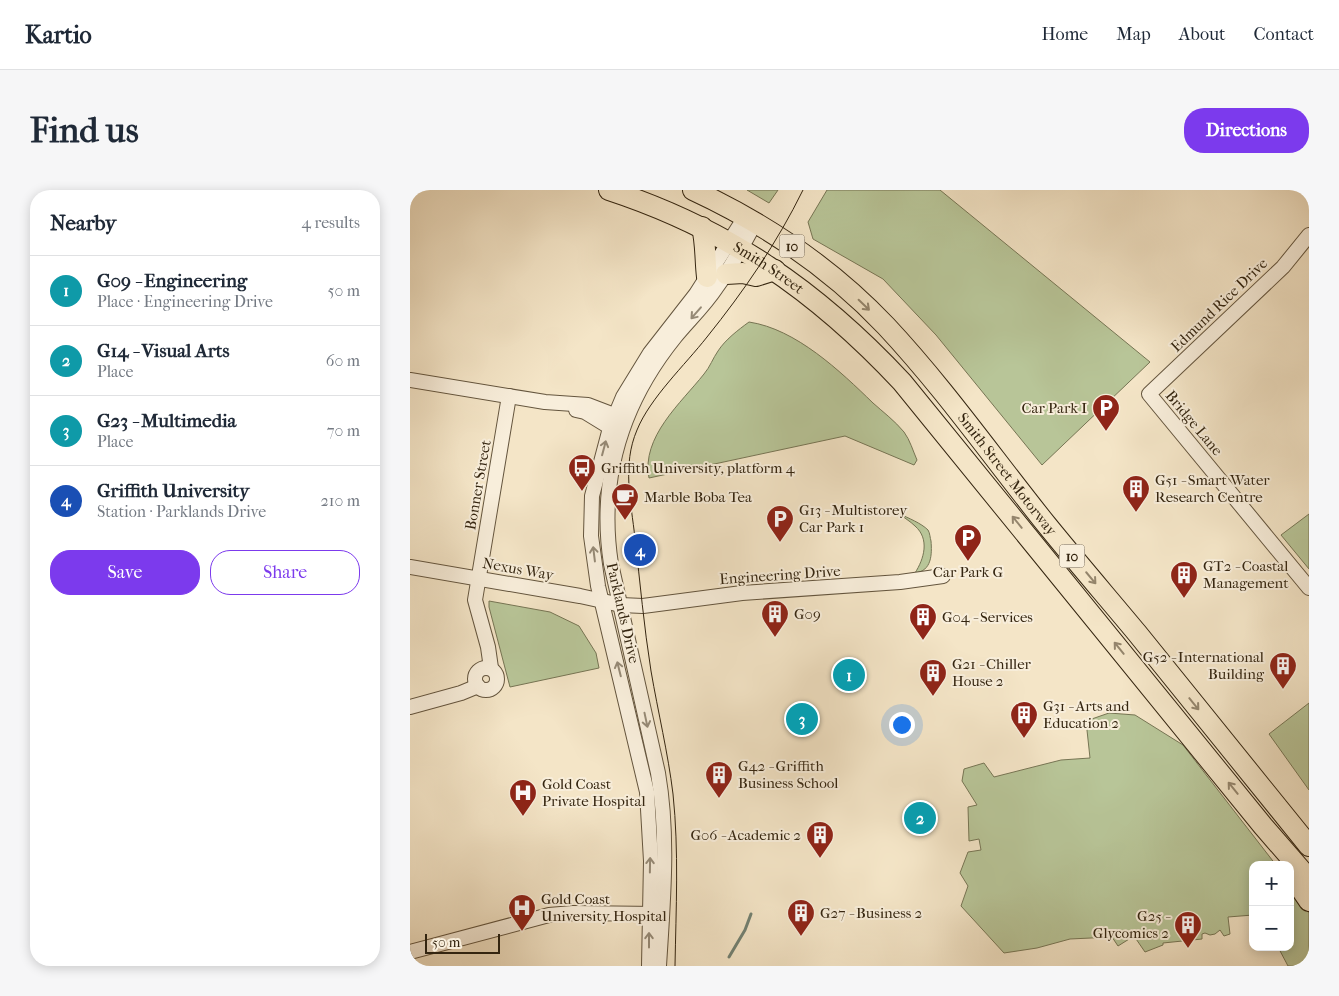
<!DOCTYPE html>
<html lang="en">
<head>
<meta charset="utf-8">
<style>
	body { margin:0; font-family:"IM FELL French Canon",serif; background:#f6f6f7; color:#1f2937 }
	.controls { position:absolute; right:15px; bottom:15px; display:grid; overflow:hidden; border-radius:10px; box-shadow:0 2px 12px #0003 }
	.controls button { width:45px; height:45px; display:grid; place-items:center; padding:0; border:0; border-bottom:1px solid #e0e1e3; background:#fff; color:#1f2937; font:25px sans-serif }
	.scale { position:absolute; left:15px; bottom:12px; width:75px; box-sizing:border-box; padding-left:5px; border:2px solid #342510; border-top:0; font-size:14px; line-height:18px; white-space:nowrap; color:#342510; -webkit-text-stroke:4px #f8eedb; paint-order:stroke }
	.you { position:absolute; left:491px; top:534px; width:18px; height:18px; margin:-12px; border:4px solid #fff; border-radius:50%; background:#1a73e8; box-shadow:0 0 0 8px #1a73e833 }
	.badge { display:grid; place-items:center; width:32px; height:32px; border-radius:50%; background:#7c3aed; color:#fff; font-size:16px; font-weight:700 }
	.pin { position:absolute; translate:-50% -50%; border:2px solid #fff; box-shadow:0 1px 5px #0006 }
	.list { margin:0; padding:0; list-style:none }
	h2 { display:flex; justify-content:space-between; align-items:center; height:65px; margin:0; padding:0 20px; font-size:21px }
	h2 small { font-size:16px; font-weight:400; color:#747a83 }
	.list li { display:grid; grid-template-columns:32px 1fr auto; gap:15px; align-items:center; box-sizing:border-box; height:70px; padding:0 20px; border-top:1px solid #e0e1e3 }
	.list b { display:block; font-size:19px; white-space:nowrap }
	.list p { margin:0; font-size:16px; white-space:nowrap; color:#747a83 }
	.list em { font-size:16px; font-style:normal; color:#747a83 }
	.actions { display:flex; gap:10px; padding:15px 20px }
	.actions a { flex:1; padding:11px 0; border:1px solid #7c3aed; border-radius:20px; text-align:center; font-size:18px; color:#7c3aed }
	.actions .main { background:#7c3aed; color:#fff }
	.map { position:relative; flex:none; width:899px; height:776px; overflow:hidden; border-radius:20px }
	header { display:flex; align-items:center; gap:30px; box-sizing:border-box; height:70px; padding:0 25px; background:#fff; border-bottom:1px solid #e0e1e3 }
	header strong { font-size:24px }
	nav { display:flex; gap:28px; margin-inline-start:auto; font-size:18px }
	.intro { display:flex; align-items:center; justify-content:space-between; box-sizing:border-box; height:120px; padding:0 30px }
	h1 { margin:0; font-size:35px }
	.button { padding:12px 22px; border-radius:20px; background:#7c3aed; color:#fff; font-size:18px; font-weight:700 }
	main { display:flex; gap:30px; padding:0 30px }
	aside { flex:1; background:#fff; border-radius:20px; box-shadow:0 2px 12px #0003 }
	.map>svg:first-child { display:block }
	.green { fill:#b8c598; stroke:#767554 }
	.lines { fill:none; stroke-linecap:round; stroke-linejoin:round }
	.stream { stroke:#728172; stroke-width:3 }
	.minor-casing { stroke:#64553e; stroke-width:16 }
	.highway-casing { stroke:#342510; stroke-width:22 }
	.minor { stroke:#f8eedb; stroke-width:14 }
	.highway { stroke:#f4e5c7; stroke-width:20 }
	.tram { stroke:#342510; stroke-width:1 }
	.oneway { stroke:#94856c }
	.oneway2 { stroke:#968a76 }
	.labels { text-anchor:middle; stroke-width:4; stroke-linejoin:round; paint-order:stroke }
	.shield { fill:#f8eedb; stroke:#6f614d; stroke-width:1 }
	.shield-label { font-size:14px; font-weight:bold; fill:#342510 }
	.street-label { font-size:15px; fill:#342510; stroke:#f8eedb }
	.poi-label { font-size:15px; fill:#342510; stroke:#f8eedb; text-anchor:start }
</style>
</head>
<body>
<header>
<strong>Kartio</strong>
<nav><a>Home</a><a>Map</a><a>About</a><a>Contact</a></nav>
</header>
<div class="intro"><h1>Find us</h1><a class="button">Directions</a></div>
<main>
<aside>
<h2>Nearby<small>4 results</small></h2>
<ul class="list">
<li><span class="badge" style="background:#0f9aa8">1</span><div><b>G09 - Engineering</b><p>Place · Engineering Drive</p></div><em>50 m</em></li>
<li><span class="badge" style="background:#0f9aa8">2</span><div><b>G14 - Visual Arts</b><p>Place</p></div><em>60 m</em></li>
<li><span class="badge" style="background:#0f9aa8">3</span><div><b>G23 - Multimedia</b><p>Place</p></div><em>70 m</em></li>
<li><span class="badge" style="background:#1a4fb4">4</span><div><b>Griffith University</b><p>Station · Parklands Drive</p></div><em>210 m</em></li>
</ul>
<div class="actions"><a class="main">Save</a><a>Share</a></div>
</aside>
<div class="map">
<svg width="899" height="776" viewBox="0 0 899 776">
	<rect width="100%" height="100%" fill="#f4e5c7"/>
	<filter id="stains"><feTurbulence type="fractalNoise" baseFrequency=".004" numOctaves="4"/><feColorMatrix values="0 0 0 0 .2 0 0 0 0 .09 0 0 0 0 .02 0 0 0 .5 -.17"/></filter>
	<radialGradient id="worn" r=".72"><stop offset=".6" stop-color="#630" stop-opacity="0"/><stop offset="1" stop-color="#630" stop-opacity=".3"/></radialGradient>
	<g class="green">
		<path d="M337 0H368L359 13Z"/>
		<path d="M417 0H530L740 172 632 275 526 145 473 89 403 49 398 32Z"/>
		<path d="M339 132C386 139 430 181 463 213 473 222 485 231 494 242 500 250 503 261 507 270L504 275 435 246 239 288C231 247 271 213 294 184 300 177 303 168 308 161 315 150 328 140 339 132Z"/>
		<path d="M490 324C498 328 511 333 518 340 520 343 520 348 521 351 522 364 522 381 505 383 514 369 520 349 505 336 500 331 494 328 490 324Z"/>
		<path d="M899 324V379L871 345Z"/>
		<path d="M79 411 140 422 169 436 186 463 189 478 100 497 79 417Z"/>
		<path d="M899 513V600L859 544Z"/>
		<path d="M699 523 725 525 773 555 866 675H843V725L818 727 820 744 814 746 810 740 805 744 800 745 795 743 792 744V749L753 753V755L735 762 724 746 708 756 702 747 660 749 627 758 594 763 551 716 558 696 550 683 558 662 571 660 569 649 559 651 558 617 567 615 552 591 554 579 574 573 584 587 651 570 680 568 676 531Z"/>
		<path d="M880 696 899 723V776H878L868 757H880Z"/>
	</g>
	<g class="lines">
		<path class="stream" d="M319 767 335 740 341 724"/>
		<defs>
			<g id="minor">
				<path d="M899 45 873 77 739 204 899 398"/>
				<path d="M0 190 135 212 178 215 212 228"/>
				<path d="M166 220 175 222 206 241"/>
				<path d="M0 377 170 406 211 415 233 416 332 403 490 392 533 386"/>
				<circle cx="76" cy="489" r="11"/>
				<path d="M81 478 78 457 65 410 99 206"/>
				<path d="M0 517 51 503 68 496"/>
				<path d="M0 762 139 725 163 723 247 724"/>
				<path d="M239 776 241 671 237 602 188 396 181 346 182 306 200 238 213 207 240 163 286 104 335 27"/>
				<path d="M249 776C253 711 259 647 248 583L201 374C188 289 211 214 265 147 278 131 294 116 306 98 321 78 333 55 345 33"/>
			</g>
			<g id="highway">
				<path id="s1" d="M199 0C318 39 407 101 492 192L853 636 899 689"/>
				<path id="s2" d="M283 0C354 33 422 79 476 136 534 198 583 268 636 334 666 371 697 407 727 443 784 514 841 585 899 656"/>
				<path d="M292 37C296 54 295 70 297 87"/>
				<path d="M316 84 333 83 346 86 365 80"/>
				<path d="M880 683 899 711"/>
			</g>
		</defs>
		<use href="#minor" class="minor-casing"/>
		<use href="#highway" class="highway-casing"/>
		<use href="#minor" class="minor"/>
		<use href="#highway" class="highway"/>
		<path class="tram" d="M265 776C266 719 269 661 263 604 258 563 248 522 241 481 234 437 230 392 225 348 221 312 212 275 227 240 240 208 275 175 297 147 334 101 367 53 393 0"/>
	</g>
	<defs><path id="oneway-shaft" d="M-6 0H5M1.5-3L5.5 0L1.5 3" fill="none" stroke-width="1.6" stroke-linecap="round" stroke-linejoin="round" transform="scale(1.25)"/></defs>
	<g class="oneway">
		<use href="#oneway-shaft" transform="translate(454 115) rotate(44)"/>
		<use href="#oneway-shaft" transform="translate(607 332) rotate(-129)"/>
		<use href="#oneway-shaft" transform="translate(681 388) rotate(50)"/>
		<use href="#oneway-shaft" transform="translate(709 458) rotate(-129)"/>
		<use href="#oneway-shaft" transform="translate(784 514) rotate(51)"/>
		<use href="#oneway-shaft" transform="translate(823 598) rotate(-129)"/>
	</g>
	<g class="oneway2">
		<use href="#oneway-shaft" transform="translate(286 123) rotate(131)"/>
		<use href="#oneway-shaft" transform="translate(194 258) rotate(-75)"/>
		<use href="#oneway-shaft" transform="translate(184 364) rotate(-97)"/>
		<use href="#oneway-shaft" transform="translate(209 479) rotate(-104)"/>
		<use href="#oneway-shaft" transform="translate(236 530) rotate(78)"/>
		<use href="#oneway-shaft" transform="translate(240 675) rotate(-89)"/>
		<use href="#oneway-shaft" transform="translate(239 750) rotate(-90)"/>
	</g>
	<defs>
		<symbol id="parking-pin" viewBox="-11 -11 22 30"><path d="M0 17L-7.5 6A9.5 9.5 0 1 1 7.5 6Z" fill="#8f2418" stroke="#f8eedb"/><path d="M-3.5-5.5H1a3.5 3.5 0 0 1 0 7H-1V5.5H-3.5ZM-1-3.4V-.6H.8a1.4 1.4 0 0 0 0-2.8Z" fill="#fff"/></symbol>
		<symbol id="bus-pin" viewBox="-11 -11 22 30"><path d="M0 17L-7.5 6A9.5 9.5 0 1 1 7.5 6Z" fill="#8f2418" stroke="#f8eedb"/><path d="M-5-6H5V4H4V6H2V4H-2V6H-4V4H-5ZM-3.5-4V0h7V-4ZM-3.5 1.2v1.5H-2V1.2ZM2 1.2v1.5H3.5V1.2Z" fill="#fff"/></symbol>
		<symbol id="building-pin" viewBox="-11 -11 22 30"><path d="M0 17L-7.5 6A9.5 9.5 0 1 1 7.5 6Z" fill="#8f2418" stroke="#f8eedb"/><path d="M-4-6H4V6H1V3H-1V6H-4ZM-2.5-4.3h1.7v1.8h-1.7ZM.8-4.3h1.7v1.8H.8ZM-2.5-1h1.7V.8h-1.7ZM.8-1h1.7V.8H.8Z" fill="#fff"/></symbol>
		<symbol id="cafe-pin" viewBox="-11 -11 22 30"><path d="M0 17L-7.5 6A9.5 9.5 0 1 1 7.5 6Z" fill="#8f2418" stroke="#f8eedb"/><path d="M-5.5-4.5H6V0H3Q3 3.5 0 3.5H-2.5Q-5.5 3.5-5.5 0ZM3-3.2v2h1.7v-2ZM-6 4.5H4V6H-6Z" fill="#fff"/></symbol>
		<symbol id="hospital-pin" viewBox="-11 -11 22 30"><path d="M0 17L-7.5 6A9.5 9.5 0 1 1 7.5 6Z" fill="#8f2418" stroke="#f8eedb"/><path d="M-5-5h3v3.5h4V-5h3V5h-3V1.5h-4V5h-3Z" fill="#fff"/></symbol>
	</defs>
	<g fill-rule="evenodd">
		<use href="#parking-pin" x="680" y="202" width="32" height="43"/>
		<use href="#bus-pin" x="156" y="262" width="32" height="43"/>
		<use href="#building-pin" x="710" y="283" width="32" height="43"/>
		<use href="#cafe-pin" x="199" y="291" width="32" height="43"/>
		<use href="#parking-pin" x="354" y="313" width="32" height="43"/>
		<use href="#parking-pin" x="542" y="332" width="32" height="43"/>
		<use href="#building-pin" x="758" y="369" width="32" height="43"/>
		<use href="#building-pin" x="349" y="408" width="32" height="43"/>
		<use href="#building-pin" x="497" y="411" width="32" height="43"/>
		<use href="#building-pin" x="857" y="460" width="32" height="43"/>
		<use href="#building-pin" x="507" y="467" width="32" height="43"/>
		<use href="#building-pin" x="598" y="509" width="32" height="43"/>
		<use href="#building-pin" x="293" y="569" width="32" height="43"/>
		<use href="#hospital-pin" x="97" y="587" width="32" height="43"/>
		<use href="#building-pin" x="394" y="629" width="32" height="43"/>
		<use href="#hospital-pin" x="96" y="702" width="32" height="43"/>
		<use href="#building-pin" x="375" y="707" width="32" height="43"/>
		<use href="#building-pin" x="762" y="719" width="32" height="43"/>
	</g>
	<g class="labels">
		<g class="shield">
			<rect x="369.5" y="44.5" width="25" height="23" rx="4"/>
			<rect x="649.5" y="354.5" width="25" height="23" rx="4"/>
		</g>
		<g class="shield-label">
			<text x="382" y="61">10</text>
			<text x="662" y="371">10</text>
		</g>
		<g class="street-label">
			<text dy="5" stroke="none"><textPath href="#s1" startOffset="178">Smith Street</textPath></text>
			<text transform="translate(809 115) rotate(-44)" y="5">Edmund Rice Drive</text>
			<text transform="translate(784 233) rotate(50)" y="5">Bridge Lane</text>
			<text dy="5" stroke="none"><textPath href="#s2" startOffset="429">Smith Street Motorway</textPath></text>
			<text transform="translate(68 295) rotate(-80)" y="5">Bonner Street</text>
			<text transform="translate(108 379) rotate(10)" y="5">Nexus Way</text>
			<text transform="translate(370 385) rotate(-4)" y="5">Engineering Drive</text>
			<text transform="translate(213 423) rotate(77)" y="5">Parklands Drive</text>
		</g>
		<g class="poi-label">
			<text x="677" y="223" text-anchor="end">Car Park I</text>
			<text x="191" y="283">Griffith University, platform 4</text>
			<text x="745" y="295">G51 - Smart Water<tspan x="745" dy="17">Research Centre</tspan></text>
			<text x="234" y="312">Marble Boba Tea</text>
			<text x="389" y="325">G13 - Multistorey<tspan x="389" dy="17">Car Park 1</tspan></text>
			<text x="793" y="381">GT2 - Coastal<tspan x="793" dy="17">Management</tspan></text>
			<text x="558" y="387" text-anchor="middle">Car Park G</text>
			<text x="384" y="429">G09</text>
			<text x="532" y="432">G04 - Services</text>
			<text x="854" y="472" text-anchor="end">G52 - International<tspan x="854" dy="17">Building</tspan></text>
			<text x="542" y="479">G21 - Chiller<tspan x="542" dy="17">House 2</tspan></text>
			<text x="633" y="521">G31 - Arts and<tspan x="633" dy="17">Education 2</tspan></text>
			<text x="328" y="581">G42 - Griffith<tspan x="328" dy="17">Business School</tspan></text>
			<text x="132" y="599">Gold Coast<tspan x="132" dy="17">Private Hospital</tspan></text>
			<text x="391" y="650" text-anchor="end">G06 - Academic 2</text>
			<text x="131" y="714">Gold Coast<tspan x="131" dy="17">University Hospital</tspan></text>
			<text x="410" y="728">G27 - Business 2</text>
			<text x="759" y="731" text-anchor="end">G25 -<tspan x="759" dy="17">Glycomics 2</tspan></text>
		</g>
	</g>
	<rect width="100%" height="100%" filter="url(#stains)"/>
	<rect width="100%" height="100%" fill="url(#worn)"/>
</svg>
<div class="controls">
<button>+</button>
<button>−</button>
</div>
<div class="scale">50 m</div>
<div class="you"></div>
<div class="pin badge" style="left:439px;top:485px;background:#0f9aa8">1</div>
<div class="pin badge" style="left:510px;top:628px;background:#0f9aa8">2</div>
<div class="pin badge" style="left:392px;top:529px;background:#0f9aa8">3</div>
<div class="pin badge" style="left:230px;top:360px;background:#1a4fb4">4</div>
</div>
</main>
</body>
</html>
